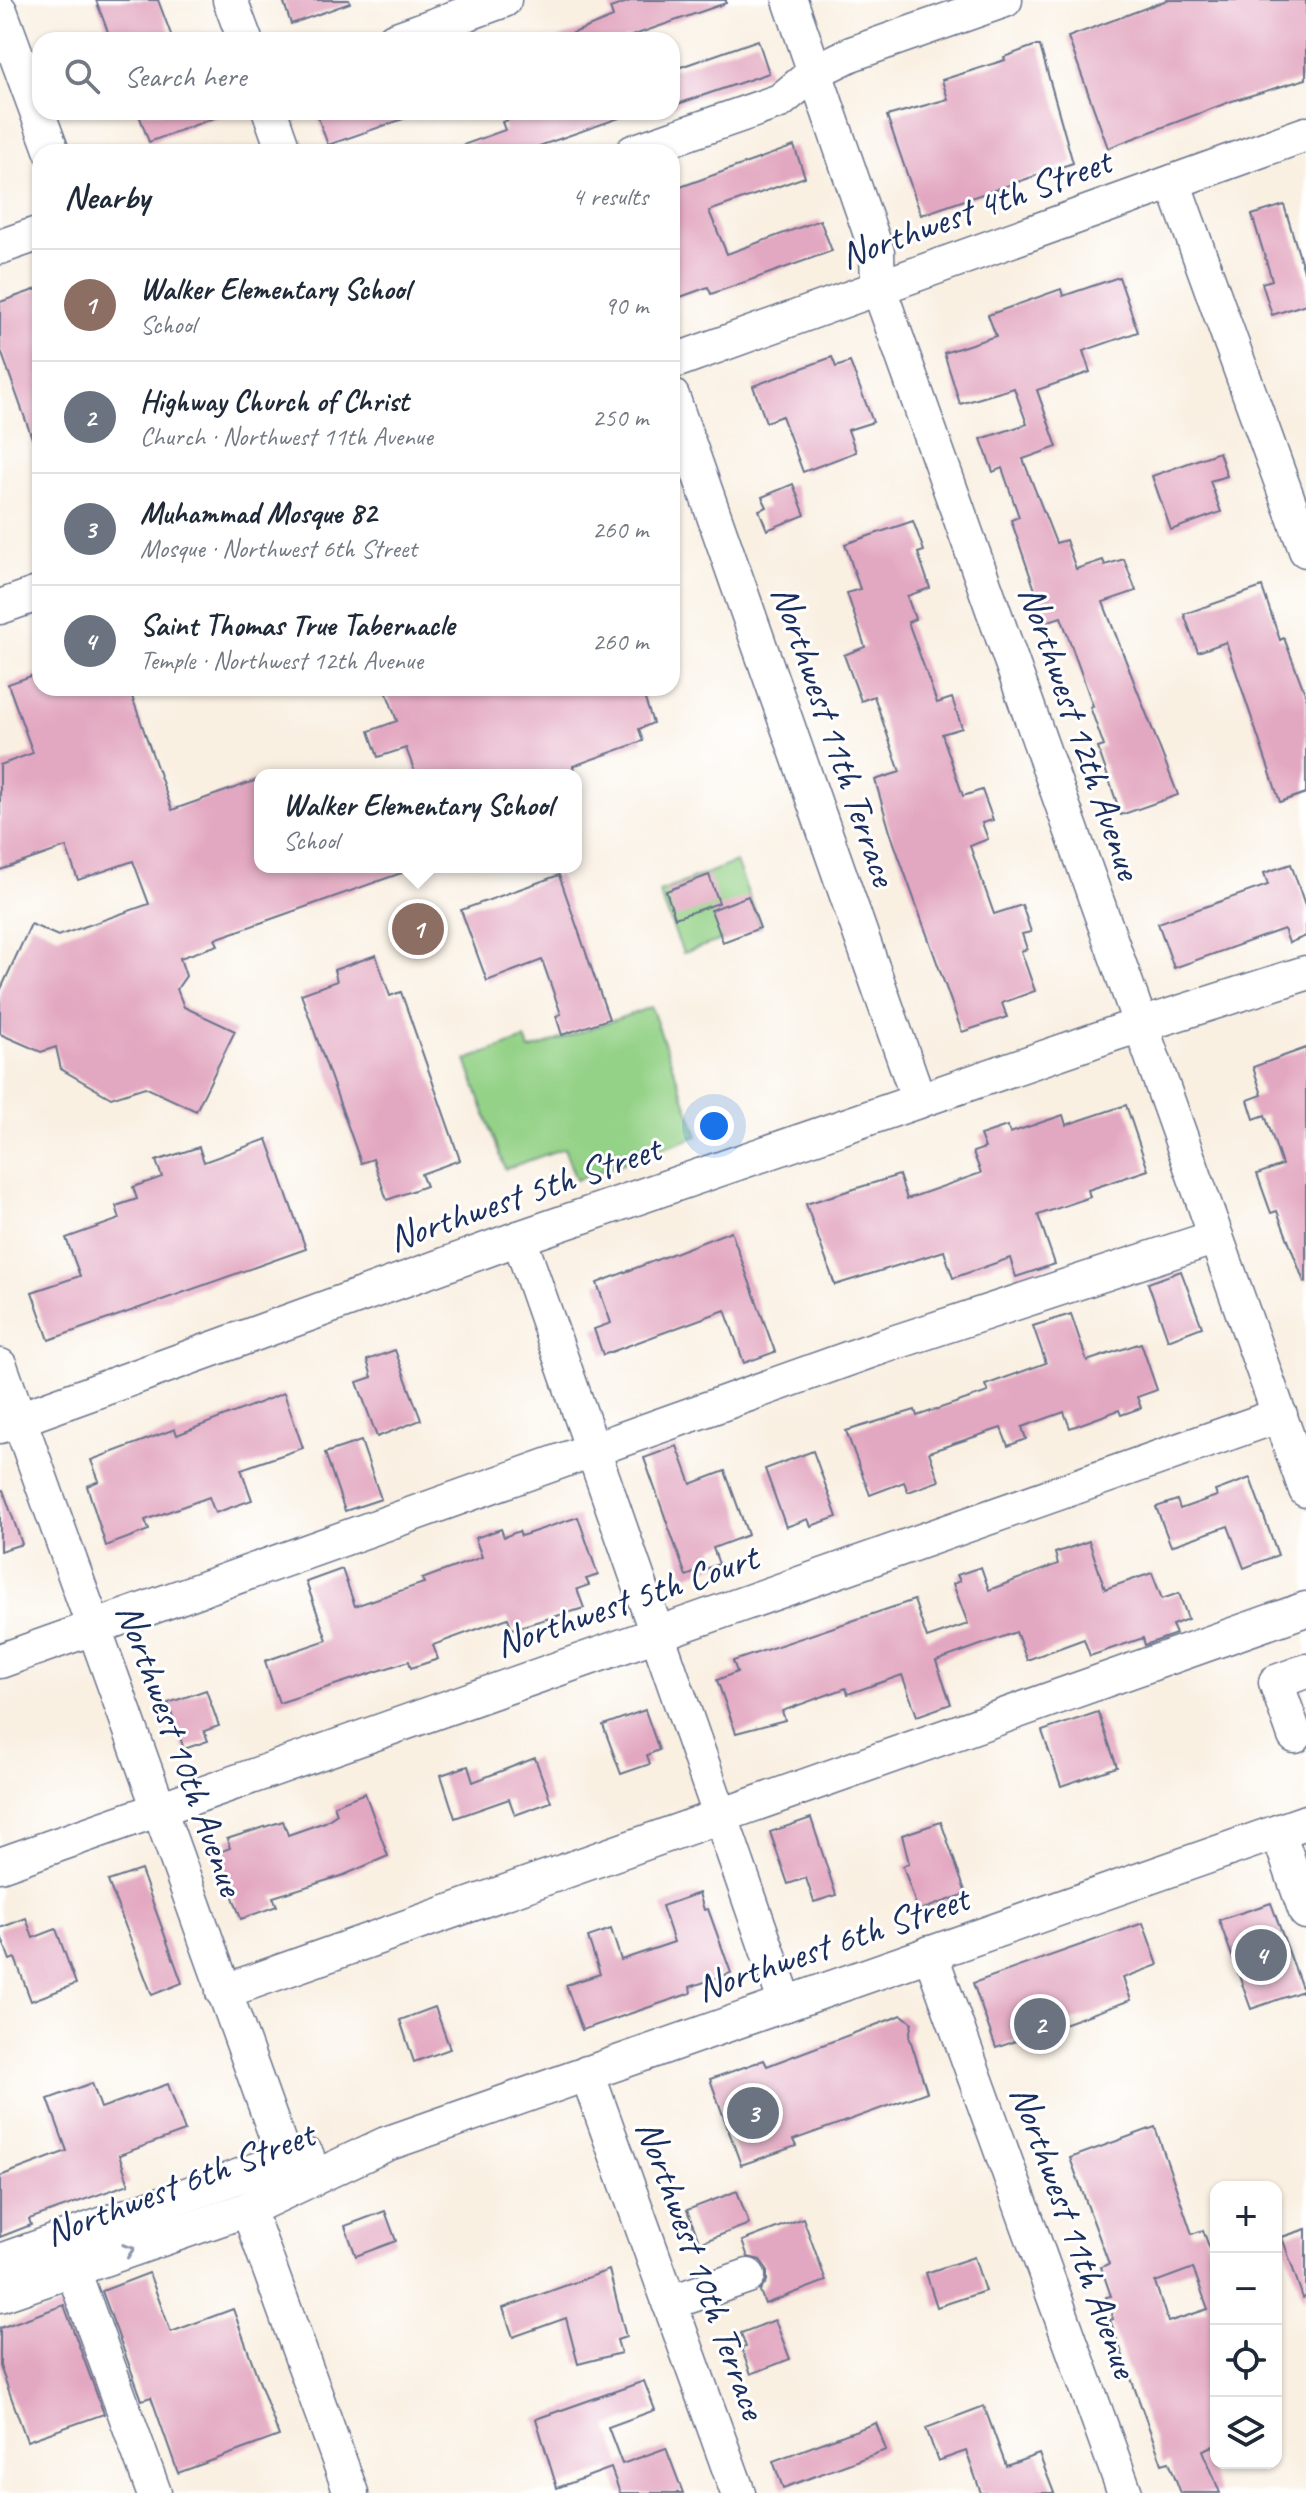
<!DOCTYPE html>
<html lang="en">
<head>
<meta charset="utf-8">
<style>
	body { margin:0; font-family:Caveat,sans-serif; background:#f6f6f7; color:#1f2937 }
	.controls { position:absolute; right:24px; bottom:24px; display:grid; overflow:hidden; border-radius:16px; box-shadow:0 2px 6px #0004 }
	.controls button { width:72px; height:72px; display:grid; place-items:center; padding:0; border:0; border-bottom:2px solid #e0e1e3; background:#fff; color:#1f2937; font:40px sans-serif }
	.you { position:absolute; left:714px; top:1126px; width:28px; height:28px; margin:-20px; border:6px solid #fff; border-radius:50%; background:#1a73e8; box-shadow:0 0 0 12px #1a73e833 }
	.badge { display:grid; place-items:center; width:52px; height:52px; border-radius:50%; background:#1f6fb2; color:#fff; font-size:26px; font-weight:700 }
	.pin { position:absolute; translate:-50% -50%; border:4px solid #fff; box-shadow:0 2px 8px #0006 }
	.popup { position:absolute; left:254px; top:769px; width:328px; height:104px; box-sizing:border-box; display:grid; place-content:center; border-radius:16px; background:#fff; filter:drop-shadow(0 2px 6px #0005); font-size:26px; white-space:nowrap; color:#747a83 }
	.popup b { font-size:30px; color:#1f2937 }
	.popup::after { content:''; position:absolute; left:50%; top:100%; margin-left:-16px; border:16px solid transparent; border-top-color:#fff }
	.list { margin:0; padding:0; list-style:none }
	h2 { display:flex; justify-content:space-between; align-items:center; height:104px; margin:0; padding:0 32px; font-size:34px }
	h2 small { font-size:26px; font-weight:400; color:#747a83 }
	.list li { display:grid; grid-template-columns:52px 1fr auto; gap:24px; align-items:center; box-sizing:border-box; height:112px; padding:0 32px; border-top:2px solid #e0e1e3 }
	.list b { display:block; font-size:30px; white-space:nowrap }
	.list p { margin:0; font-size:26px; white-space:nowrap; color:#747a83 }
	.list em { font-size:26px; font-style:normal; color:#747a83 }
	.icon { flex:none; width:44px; height:44px; fill:none; stroke:currentColor; stroke-width:2; stroke-linecap:round; stroke-linejoin:round }
	.map { position:relative; flex:none; width:1306px; height:2493px; overflow:hidden }
	.search { position:absolute; background:#fff; box-shadow:0 2px 6px #0004; left:32px; top:32px; width:648px; height:88px; display:flex; align-items:center; gap:20px; box-sizing:border-box; padding:0 28px; border-radius:24px; color:#747a83; font-size:30px }
	.panel { position:absolute; background:#fff; box-shadow:0 2px 6px #0004; left:32px; top:144px; width:648px; height:552px; border-radius:24px }
	.map>svg:first-child { display:block }
	.green { fill:#94d287; stroke:#588072; stroke-width:2 }
	.building { fill:#e3a8c1; fill-rule:evenodd }
	.lines { fill:none; stroke-linecap:round; stroke-linejoin:round }
	.minor-casing { stroke:#69738c; stroke-width:37 }
	.minor { stroke:#fff; stroke-width:34 }
	.oneway { stroke:#8d97ae }
	.labels { text-anchor:middle; stroke-width:6; stroke-linejoin:round; paint-order:stroke }
	.street-label { font-size:38px; fill:#1b2f5e; stroke:#fff }
</style>
</head>
<body>
<div class="map">
<svg width="1306" height="2493" viewBox="0 0 1306 2493">
	<rect width="100%" height="100%" fill="#fff"/>
	<filter id="ink" filterUnits="userSpaceOnUse"><feTurbulence type="fractalNoise" baseFrequency=".0125" numOctaves="2"/><feDisplacementMap in="SourceGraphic" scale="16" xChannelSelector="R" yChannelSelector="G"/><feConvolveMatrix kernelMatrix="1 2 1 2 8 2 1 2 1" color-interpolation-filters="sRGB"/></filter>
	<filter id="wash" filterUnits="userSpaceOnUse"><feTurbulence type="fractalNoise" baseFrequency=".006" numOctaves="4" result="noise"/><feDisplacementMap in="SourceGraphic" scale="32" xChannelSelector="R" yChannelSelector="G"/><feGaussianBlur stdDeviation="1.8" result="paint"/><feColorMatrix in="noise" values="0 0 0 0 0 0 0 0 0 0 0 0 0 0 0 0 0 1.4 0 .05"/><feComposite in="paint" operator="in"/></filter>
	<g filter="url(#wash)">
		<rect width="100%" height="100%" fill="#f9f0e2"/>
		<g class="green">
			<path d="M736 862 761 927 683 953 659 892Z"/>
			<path d="M651 1007 698 1136 576 1180 564 1148 505 1169 466 1060 525 1039 530 1050Z"/>
		</g>
		<g id="blocks">
			<g class="building">
				<path d="M96 0H158L173 40H111Z"/>
				<path d="M283 0H349L350 3 291 24Z"/>
				<path d="M633 0H726V3L620 40H556L613 17 610 8Z"/>
				<path d="M1167 0H1306V79L1232 101 1108 148 1068 37Z"/>
				<path d="M758 40 769 73 672 106V70Z"/>
				<path d="M1034 46H1040L1073 163 921 215 887 116 948 99 942 80 1005 60 1004 57Z"/>
				<path d="M138 112H224L225 114 149 142Z"/>
				<path d="M316 112H414L415 115 328 145Z"/>
				<path d="M530 112H627L628 115 522 152H453L452 149 505 130 502 122Z"/>
				<path d="M794 146 805 177 709 211 727 254 820 220 832 251 711 294 708 287 672 300V190Z"/>
				<path d="M1284 205 1306 278V304L1272 315 1262 283 1272 280 1252 215Z"/>
				<path d="M1119 277 1138 332 1083 351 1090 372 1037 390 1057 447 1023 459 1056 543 1066 540 1076 569 1103 560 1105 565 1124 559 1136 591 1103 602 1178 795 1121 815 1098 748 1104 746 1090 707 1093 706 1061 617 1046 622 1011 520 1019 517 1002 468 993 472 981 439 1027 424 1014 388 960 404 944 353 996 336 988 315 1061 289 1063 296Z"/>
				<path d="M40 288V451L37 452 0 348V302Z"/>
				<path d="M832 357 836 367 850 362 873 422 848 430 856 452 803 472 782 416 766 422 753 386Z"/>
				<path d="M1219 452 1227 476 1210 481 1221 512 1171 530 1152 476Z"/>
				<path d="M793 484 805 515 767 530 759 510 767 507 762 497Z"/>
				<path d="M913 521 924 551 918 553 930 588 907 596 915 619 908 622 937 703 952 698 962 728 942 734 963 796 982 790 993 820 982 823 988 839 970 846 994 914 1022 905 1031 932 1022 934 1027 949 1021 951 1035 991 1002 1003 1007 1017 962 1032 890 832 875 780 900 772 874 696 861 701 844 655 865 647 847 593 860 589 845 544Z"/>
				<path d="M1262 587 1280 640 1284 638 1306 696V793L1280 802 1226 642 1198 652 1184 614Z"/>
				<path d="M40 673V688H129L172 810 260 779V867H409L410 870 215 939 218 945 180 958 186 976 177 989 184 1007 235 1031 196 1111 145 1087 111 1098 61 1069 56 1047 41 1052 0 1034V991L31 924 58 936 149 904 133 861 78 880 66 847 0 870V765L33 753 8 684Z"/>
				<path d="M385 688H641L653 723 639 729 643 741 573 766 576 775H416L406 748 378 757 369 731 397 721Z"/>
				<path d="M1291 864 1306 908V936L1289 943 1284 929 1174 968 1158 923 1268 885 1264 873Z"/>
				<path d="M559 875 609 1019 562 1035 556 1016 561 1014 542 960 487 981 461 910Z"/>
				<path d="M709 875 719 903 675 918 666 891Z"/>
				<path d="M748 896 760 928 723 942 711 910Z"/>
				<path d="M376 955 390 996 401 992 460 1160 421 1174 426 1186 387 1200 373 1159 361 1163 301 994 337 981 334 970Z"/>
				<path d="M1306 1048V1282H1304L1277 1211 1271 1213 1257 1174 1282 1165 1265 1115 1254 1119 1248 1100 1262 1095 1253 1067Z"/>
				<path d="M1126 1105 1148 1170 1088 1190 1090 1197 1038 1215 1055 1264 1016 1277 1010 1258 953 1278 944 1251 835 1285 806 1204 899 1175 907 1199 981 1173 973 1152 985 1148 980 1135 1007 1126 1010 1133 1063 1115 1066 1125Z"/>
				<path d="M267 1139 306 1249 49 1340 32 1292 80 1276 66 1238 120 1219 116 1206 137 1199 133 1187 162 1177 156 1161 199 1147 204 1162Z"/>
				<path d="M731 1231 775 1352 744 1363 725 1310 603 1355 594 1329 611 1323 597 1283Z"/>
				<path d="M1181 1271 1202 1327 1168 1340 1148 1283Z"/>
				<path d="M1071 1314 1087 1361 1141 1343 1157 1390 1137 1397 1141 1408 1121 1415 1119 1410 1070 1428 1064 1412 1022 1427 1026 1439 1008 1446 1001 1428 929 1452 939 1481 908 1492 904 1482 870 1495 846 1431 915 1410 917 1416 988 1392 985 1385 1046 1363 1033 1326Z"/>
				<path d="M395 1350 421 1420 377 1437 357 1382 372 1377 367 1360Z"/>
				<path d="M284 1393 303 1448 241 1469 252 1500 215 1513 209 1497 145 1520 149 1530 106 1546 87 1486 99 1481 91 1460 175 1429 177 1435Z"/>
				<path d="M361 1441 381 1499 345 1511 325 1453Z"/>
				<path d="M677 1446 691 1484 725 1471 748 1535 713 1548 719 1564 686 1576 644 1458Z"/>
				<path d="M813 1451 837 1517 811 1526 808 1519 786 1527 765 1469Z"/>
				<path d="M1250 1478 1278 1555 1244 1568 1228 1526 1171 1546 1156 1507 1177 1500 1180 1509 1217 1496 1215 1491Z"/>
				<path d="M3 1490 22 1544 0 1551V1491Z"/>
				<path d="M578 1517 598 1575 586 1579 589 1585 577 1589 584 1608 512 1629 508 1618 433 1645 438 1659 411 1668 409 1661 279 1703 265 1661 327 1640 306 1582 342 1569 355 1606 424 1583 422 1579 482 1557 475 1538 501 1529 504 1537 519 1531 521 1536Z"/>
				<path d="M1089 1541 1105 1589 1152 1573 1162 1599 1179 1593 1188 1619 1172 1625 1176 1634 1145 1645 1143 1638 1090 1656 1084 1639 1027 1660 1016 1632 936 1661 951 1704 917 1716 902 1675 848 1694 846 1688 782 1711 785 1720 736 1733 717 1680 737 1672 733 1661 914 1600 927 1638 968 1624 953 1584 960 1581 957 1575 981 1567 989 1590 1058 1564 1055 1553Z"/>
				<path d="M206 1690 219 1726 204 1731 208 1741 184 1749 168 1703Z"/>
				<path d="M645 1710 659 1750 647 1755 650 1764 621 1774 603 1725Z"/>
				<path d="M1098 1712 1117 1767 1061 1786 1042 1731Z"/>
				<path d="M535 1758 551 1802 515 1815 509 1799 455 1818 441 1775 468 1766 473 1782Z"/>
				<path d="M365 1793 388 1856 344 1875 273 1897 277 1906 241 1919 217 1853 230 1848 227 1839 283 1821 288 1835 325 1822 337 1814 334 1805Z"/>
				<path d="M811 1818 836 1895 814 1902 806 1878 788 1884 770 1832Z"/>
				<path d="M941 1822 966 1894 918 1911 903 1866 909 1863 902 1835Z"/>
				<path d="M141 1870 182 1983 152 1995 108 1881Z"/>
				<path d="M699 1893 704 1910 708 1909 731 1973 690 1987 691 1993 582 2030 566 1985 600 1974 588 1937 611 1929 621 1960 674 1942 662 1906Z"/>
				<path d="M1271 1903 1303 1991 1251 2009 1219 1920Z"/>
				<path d="M26 1918 33 1938 56 1929 76 1984 31 2001 15 1958 10 1960 0 1933V1928Z"/>
				<path d="M1143 1923 1158 1965 1123 1978 1131 2000 996 2048 973 1983Z"/>
				<path d="M435 2007 450 2049 414 2062 400 2020Z"/>
				<path d="M902 2015 912 2023 909 2036 927 2092 793 2140 796 2146 741 2165 710 2079 764 2060 767 2066Z"/>
				<path d="M92 2083 101 2108 168 2084 185 2131 119 2155 129 2184 29 2219 31 2225 0 2237V2176L67 2151 48 2099Z"/>
				<path d="M1155 2127 1192 2234 1203 2230 1216 2266V2445L1203 2450 1220 2493H1181L1169 2462 1162 2464 1110 2320 1113 2319 1106 2297 1111 2296 1101 2267 1109 2264 1070 2158ZM1193 2268 1208 2309 1168 2322 1155 2282Z"/>
				<path d="M737 2191 749 2224 700 2243 687 2210Z"/>
				<path d="M385 2211 396 2241 356 2256 345 2226Z"/>
				<path d="M803 2218 826 2281 765 2304 760 2291 767 2281V2269L760 2260 748 2257 742 2241Z"/>
				<path d="M1306 2229V2297L1303 2298 1282 2237Z"/>
				<path d="M974 2257 985 2291 937 2307 926 2273Z"/>
				<path d="M609 2270 626 2337 617 2340 621 2353 578 2364 566 2318 513 2337 503 2308Z"/>
				<path d="M149 2273 171 2332 233 2309 279 2436 178 2473 151 2397 142 2400 102 2291Z"/>
				<path d="M64 2305 104 2414 27 2441 0 2366V2328Z"/>
				<path d="M775 2320 790 2359 751 2374 741 2348 746 2347 741 2333Z"/>
				<path d="M644 2381 655 2410 608 2427 622 2464 666 2448 683 2493H620L611 2468 557 2488 536 2419Z"/>
				<path d="M984 2406 1006 2466 1039 2454 1054 2493H981L966 2451 938 2461 926 2428Z"/>
				<path d="M876 2423 886 2450 783 2488 773 2461Z"/>
			</g>
		</g>
	</g>
	<g filter="url(#ink)">
		<use href="#blocks" fill-opacity="0" stroke="#69738c" stroke-width="2"/>
		<g class="lines">
			<defs>
				<g id="minor">
					<path d="M230 0 245 40"/>
					<path d="M790 0 877 252 878 286 1306 1490"/>
					<path d="M0 11 52 152"/>
					<path d="M394 40 504 0"/>
					<path d="M270 112 284 152"/>
					<path d="M633 152 780 101 816 71 851 54 1005 0"/>
					<path d="M1173 182 1306 550"/>
					<path d="M0 247 40 233"/>
					<path d="M672 362 1306 134"/>
					<path d="M672 396 919 1101"/>
					<path d="M0 607 40 593"/>
					<path d="M519 1238 786 2004"/>
					<path d="M0 1366 285 2160"/>
					<path d="M0 1426 519 1238 1119 1032 1306 973"/>
					<path d="M0 1661 881 1347 1216 1237"/>
					<path d="M1295 1736 1276 1682 1306 1671"/>
					<path d="M1278 1832 1306 1912"/>
					<path d="M0 1865 1280 1415"/>
					<path d="M930 1953 1125 2493"/>
					<path d="M223 1992 1306 1609"/>
					<path d="M587 2073 738 2493"/>
					<path d="M248 2209 351 2493"/>
					<path d="M0 2261 285 2160 307 2156"/>
					<path d="M73 2270 154 2493"/>
					<path d="M0 2295 248 2209 386 2144 1306 1822"/>
					<path d="M669 2303 748 2276"/>
				</g>
			</defs>
			<use href="#minor" class="minor-casing"/>
			<use href="#minor" class="minor"/>
		</g>
		<defs><path id="oneway-chevron" d="M-2-3.5L2.5 0L-2 3.5" fill="none" stroke-width="1.6" stroke-linecap="round" stroke-linejoin="round" transform="scale(2)"/></defs>
		<use class="oneway" href="#oneway-chevron" transform="translate(129 2250) rotate(-19)"/>
	</g>
	<g class="labels">
		<g class="street-label">
			<text transform="translate(975 208) rotate(-20)" y="13">Northwest 4th Street</text>
			<text transform="translate(1081 732) rotate(71)" y="13">Northwest 12th Avenue</text>
			<text transform="translate(835 735) rotate(71)" y="13">Northwest 11th Terrace</text>
			<text transform="translate(524 1193) rotate(-19)" y="13">Northwest 5th Street</text>
			<text transform="translate(626 1600) rotate(-19)" y="13">Northwest 5th Court</text>
			<text transform="translate(181 1749) rotate(70)" y="13">Northwest 10th Avenue</text>
			<text transform="translate(832 1943) rotate(-19)" y="13">Northwest 6th Street</text>
			<text transform="translate(179 2183) rotate(-21)" y="13">Northwest 6th Street</text>
			<text transform="translate(1075 2231) rotate(70)" y="13">Northwest 11th Avenue</text>
			<text transform="translate(702 2269) rotate(70)" y="13">Northwest 10th Terrace</text>
		</g>
	</g>
</svg>
<div class="controls">
<button>+</button>
<button>−</button>
<button><svg class="icon" aria-label="locate" viewBox="0 0 24 24"><circle cx="12" cy="12" r="6"/><path d="M12 2v4M12 18v4M2 12h4M18 12h4"/></svg></button>
<button><svg class="icon" aria-label="layers" viewBox="0 0 24 24"><path d="M12 4l9 5-9 5-9-5zM3 14l9 5 9-5"/></svg></button>
</div>
<div class="you"></div>
<div class="pin badge" style="left:418px;top:929px;background:#8d6e63">1</div>
<div class="popup"><b>Walker Elementary School</b>School</div>
<div class="pin badge" style="left:1040px;top:2024px;background:#6b7280">2</div>
<div class="pin badge" style="left:753px;top:2113px;background:#6b7280">3</div>
<div class="pin badge" style="left:1261px;top:1955px;background:#6b7280">4</div>
<div class="search"><svg class="icon" aria-label="search" viewBox="0 0 24 24"><circle cx="10" cy="10" r="6"/><path d="M15 15l6 6"/></svg>Search here</div>
<section class="panel">
<h2>Nearby<small>4 results</small></h2>
<ul class="list">
<li><span class="badge" style="background:#8d6e63">1</span><div><b>Walker Elementary School</b><p>School</p></div><em>90 m</em></li>
<li><span class="badge" style="background:#6b7280">2</span><div><b>Highway Church of Christ</b><p>Church · Northwest 11th Avenue</p></div><em>250 m</em></li>
<li><span class="badge" style="background:#6b7280">3</span><div><b>Muhammad Mosque 82</b><p>Mosque · Northwest 6th Street</p></div><em>260 m</em></li>
<li><span class="badge" style="background:#6b7280">4</span><div><b>Saint Thomas True Tabernacle</b><p>Temple · Northwest 12th Avenue</p></div><em>260 m</em></li>
</ul>
</section>
</div>
</body>
</html>
